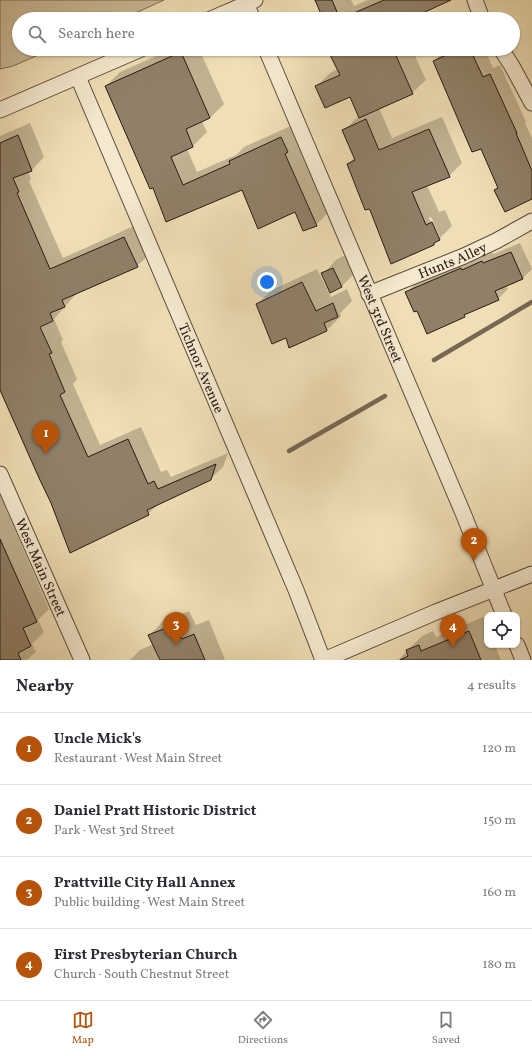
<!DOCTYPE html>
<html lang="en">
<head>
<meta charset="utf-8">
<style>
	body { margin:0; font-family:Vollkorn,serif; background:#f2f2f3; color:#2b2b33 }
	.controls { position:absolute; right:12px; bottom:12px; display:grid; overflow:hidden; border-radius:8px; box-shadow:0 1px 3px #0004 }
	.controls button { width:36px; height:36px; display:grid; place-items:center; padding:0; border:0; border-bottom:1px solid #e1e1e2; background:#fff; color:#2b2b33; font:20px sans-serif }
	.you { position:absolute; left:267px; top:282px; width:14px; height:14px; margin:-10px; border:3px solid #fff; border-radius:50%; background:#1a73e8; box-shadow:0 0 0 6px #1a73e833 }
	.badge { display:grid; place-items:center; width:26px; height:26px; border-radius:50%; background:#b45309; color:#fff; font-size:13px; font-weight:700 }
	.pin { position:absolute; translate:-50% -33px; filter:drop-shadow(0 1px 2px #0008) }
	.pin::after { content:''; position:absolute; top:21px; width:14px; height:12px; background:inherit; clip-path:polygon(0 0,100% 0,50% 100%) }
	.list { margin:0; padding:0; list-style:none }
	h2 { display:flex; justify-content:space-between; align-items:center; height:52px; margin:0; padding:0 16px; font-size:17px }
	h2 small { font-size:13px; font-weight:400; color:#7c7c81 }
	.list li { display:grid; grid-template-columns:26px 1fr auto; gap:12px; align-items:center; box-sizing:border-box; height:72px; padding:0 16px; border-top:1px solid #e1e1e2 }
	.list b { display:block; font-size:15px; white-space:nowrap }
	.list p { margin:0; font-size:13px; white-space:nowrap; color:#7c7c81 }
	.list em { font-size:13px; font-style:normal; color:#7c7c81 }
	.icon { flex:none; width:22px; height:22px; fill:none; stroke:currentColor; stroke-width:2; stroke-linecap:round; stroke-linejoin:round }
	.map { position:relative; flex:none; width:532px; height:660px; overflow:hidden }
	.search { position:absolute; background:#fff; box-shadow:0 1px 3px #0004; left:12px; right:12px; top:12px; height:44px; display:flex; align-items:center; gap:10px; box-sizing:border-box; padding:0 14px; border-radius:22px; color:#7c7c81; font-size:15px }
	.sheet { height:340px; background:#fff }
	nav { display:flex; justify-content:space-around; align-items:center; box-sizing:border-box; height:56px; border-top:1px solid #e1e1e2; background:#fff; font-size:11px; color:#7c7c81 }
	nav a { display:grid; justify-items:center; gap:2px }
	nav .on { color:#b45309 }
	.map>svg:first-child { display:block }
	.green { fill:#cebe9a; stroke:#7b6c57 }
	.shadow { fill:#0003; fill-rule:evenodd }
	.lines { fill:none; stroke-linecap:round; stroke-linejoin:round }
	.stream { stroke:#776854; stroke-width:4.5 }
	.building { fill:#908068; stroke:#281a14 }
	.minor-casing { stroke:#5a4b3c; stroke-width:17 }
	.minor { stroke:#f5ead0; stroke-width:15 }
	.labels { text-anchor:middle; stroke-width:3; stroke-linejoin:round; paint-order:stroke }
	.street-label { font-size:14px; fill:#281a14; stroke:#f5ead0 }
</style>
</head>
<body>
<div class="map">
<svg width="532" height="660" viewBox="0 0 532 660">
	<rect width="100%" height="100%" fill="#f0dfb6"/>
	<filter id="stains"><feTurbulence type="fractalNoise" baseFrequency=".005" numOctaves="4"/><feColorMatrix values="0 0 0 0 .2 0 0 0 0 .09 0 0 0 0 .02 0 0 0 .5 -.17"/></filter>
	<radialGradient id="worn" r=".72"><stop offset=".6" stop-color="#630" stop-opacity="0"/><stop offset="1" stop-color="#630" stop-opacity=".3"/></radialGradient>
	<path class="green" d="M0 0H164L122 19H19V49H52L13 66 0 69Z"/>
	<g class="shadow">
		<path d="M320 0H351L354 6 368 0H449L419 13 420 15 416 19H324Z"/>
		<path d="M172 49H199L224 104 210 118 202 121 207 132 193 146 187 149 197 172 236 155 244 147 295 124 330 211 316 225 296 210 242 189 154 186 106 86 120 72Z"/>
		<path d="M329 49H412L426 80 412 93 379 108 392 138 442 117 462 163 449 176 427 185 439 212 445 210 452 226 434 244 369 207 348 164 355 157 343 131 359 116 350 96 316 87 330 73 338 69ZM431 217 440 237H437L429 218Z"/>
		<path d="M449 49H485L493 68 500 65 526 122 525 123 532 138V198L496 190 498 187 481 147 434 61 444 51Z"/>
		<path d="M30 123 44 157 32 170 28 171 31 179 29 181 63 258 136 225 150 254 137 266 77 293 54 319 63 340 61 342 77 379 73 384 100 445 141 427 161 472 167 470 171 477 228 453 223 467 210 479 160 503 148 514 52 503 0 388V136Z"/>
		<path d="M520 243 532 269 522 279 506 286 508 289 498 299 469 312 464 316 418 309 406 293 416 283 471 259 472 261 492 252 493 254Z"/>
		<path d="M348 254 356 272 341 287 323 274 337 259Z"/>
		<path d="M317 269 331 297 347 289 352 301 340 313 341 316 327 330 287 337 257 304 272 290Z"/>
		<path d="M0 495 49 609 38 620 44 632 32 644 36 652 27 660H0Z"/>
		<path d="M189 611 196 625 209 620 225 660H130L140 650 153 644 149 636 163 621Z"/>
		<path d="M483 617 487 626V645H495L501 660H398L422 636 433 631 436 637Z"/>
	</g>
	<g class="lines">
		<g class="stream">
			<path d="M434 360 532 302"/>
			<path d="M289 451 385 396"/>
		</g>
	</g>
	<g class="building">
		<path d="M315 0H332L340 19 384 0H451L410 19H323Z"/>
		<path d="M327 49H393L413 94 359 118 350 97 325 108 315 86 340 75Z"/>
		<path d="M460 49H470L483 77 490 74 517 133H516L532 171V199L505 212 494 190 498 188 481 149 472 152 433 61Z"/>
		<path d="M181 52 210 118 186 129 193 147 171 157 183 185 230 164 229 161 281 137 288 152 285 154 317 226 303 231 295 212 258 229 242 190 166 222 153 188 150 189 105 86Z"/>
		<path d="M366 119 379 150 429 129 450 177 412 192 426 225 432 222 440 240 434 243V245L391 264 370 210 369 209 365 210 347 164 355 160 342 130Z"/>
		<path d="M18 135 32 171 13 178 19 192 17 193 50 269 124 237 138 267 62 300 65 307 50 313 53 321 40 327 52 353 49 354 65 392 60 395 88 457 128 439 148 484 154 481 158 489 216 464 211 480 147 510 149 515 70 553 51 503 39 478 0 390V143Z"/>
		<path d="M511 252 523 279 495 291 499 300 464 315 465 317 427 334 417 311 414 312 405 292 461 268 462 270 482 261 483 263Z"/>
		<path d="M333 268 342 287 330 293 321 273Z"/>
		<path d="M302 282 316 311 333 303 338 317 324 323 327 331 289 348 286 338 272 344 256 304Z"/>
		<path d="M0 539 37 622 23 628 31 646 18 653 21 660H0Z"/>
		<path d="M174 625 182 639 194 634 205 660H160L148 635Z"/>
		<path d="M469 631 481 660H400L408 656 406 650 419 645 421 651Z"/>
	</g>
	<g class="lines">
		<defs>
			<g id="minor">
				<path d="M475 0 482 19"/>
				<path d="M246 4 253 19"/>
				<path d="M211 19 255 0"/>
				<path id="s1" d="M266 49 463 513 504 615"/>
				<path d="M501 49 512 66 532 103"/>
				<path id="s2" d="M78 77 296 590 323 660"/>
				<path d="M0 110 141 49"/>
				<path id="s3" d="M369 294 464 256 496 241 532 221"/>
				<path id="s4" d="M0 474 82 660"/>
				<path d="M517 645 523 660"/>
				<path d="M324 660 436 612 532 574"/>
			</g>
		</defs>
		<use href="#minor" class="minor-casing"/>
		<use href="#minor" class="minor"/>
	</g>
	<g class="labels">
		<g class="street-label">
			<text dy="5" stroke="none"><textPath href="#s3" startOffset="90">Hunts Alley</textPath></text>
			<text dy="5" stroke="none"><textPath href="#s1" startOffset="293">West 3rd Street</textPath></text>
			<text dy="5" stroke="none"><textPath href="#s2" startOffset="316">Tichnor Avenue</textPath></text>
			<text dy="5" stroke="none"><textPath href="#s4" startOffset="102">West Main Street</textPath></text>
		</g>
	</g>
	<rect width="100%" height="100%" filter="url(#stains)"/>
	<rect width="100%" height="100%" fill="url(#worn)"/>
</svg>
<div class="controls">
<button><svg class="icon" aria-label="locate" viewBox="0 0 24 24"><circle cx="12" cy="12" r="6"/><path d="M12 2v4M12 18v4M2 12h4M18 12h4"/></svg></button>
</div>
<div class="you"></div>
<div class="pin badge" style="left:46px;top:454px">1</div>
<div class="pin badge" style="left:474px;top:561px">2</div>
<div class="pin badge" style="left:176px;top:645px">3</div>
<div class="pin badge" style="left:453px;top:647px">4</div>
<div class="search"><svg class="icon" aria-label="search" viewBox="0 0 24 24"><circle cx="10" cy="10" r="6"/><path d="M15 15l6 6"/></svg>Search here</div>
</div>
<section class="sheet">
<h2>Nearby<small>4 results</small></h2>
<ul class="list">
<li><span class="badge">1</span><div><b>Uncle Mick's</b><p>Restaurant · West Main Street</p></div><em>120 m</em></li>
<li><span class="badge">2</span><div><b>Daniel Pratt Historic District</b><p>Park · West 3rd Street</p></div><em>150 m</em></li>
<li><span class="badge">3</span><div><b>Prattville City Hall Annex</b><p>Public building · West Main Street</p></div><em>160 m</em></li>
<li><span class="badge">4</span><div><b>First Presbyterian Church</b><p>Church · South Chestnut Street</p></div><em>180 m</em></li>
</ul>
</section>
<nav>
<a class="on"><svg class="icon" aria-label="map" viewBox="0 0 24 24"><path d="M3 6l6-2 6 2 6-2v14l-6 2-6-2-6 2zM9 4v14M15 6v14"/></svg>Map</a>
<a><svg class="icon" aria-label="directions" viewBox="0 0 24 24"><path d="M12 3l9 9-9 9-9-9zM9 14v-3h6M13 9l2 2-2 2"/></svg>Directions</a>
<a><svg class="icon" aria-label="saved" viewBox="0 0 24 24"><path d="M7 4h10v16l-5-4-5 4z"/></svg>Saved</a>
</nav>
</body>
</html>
